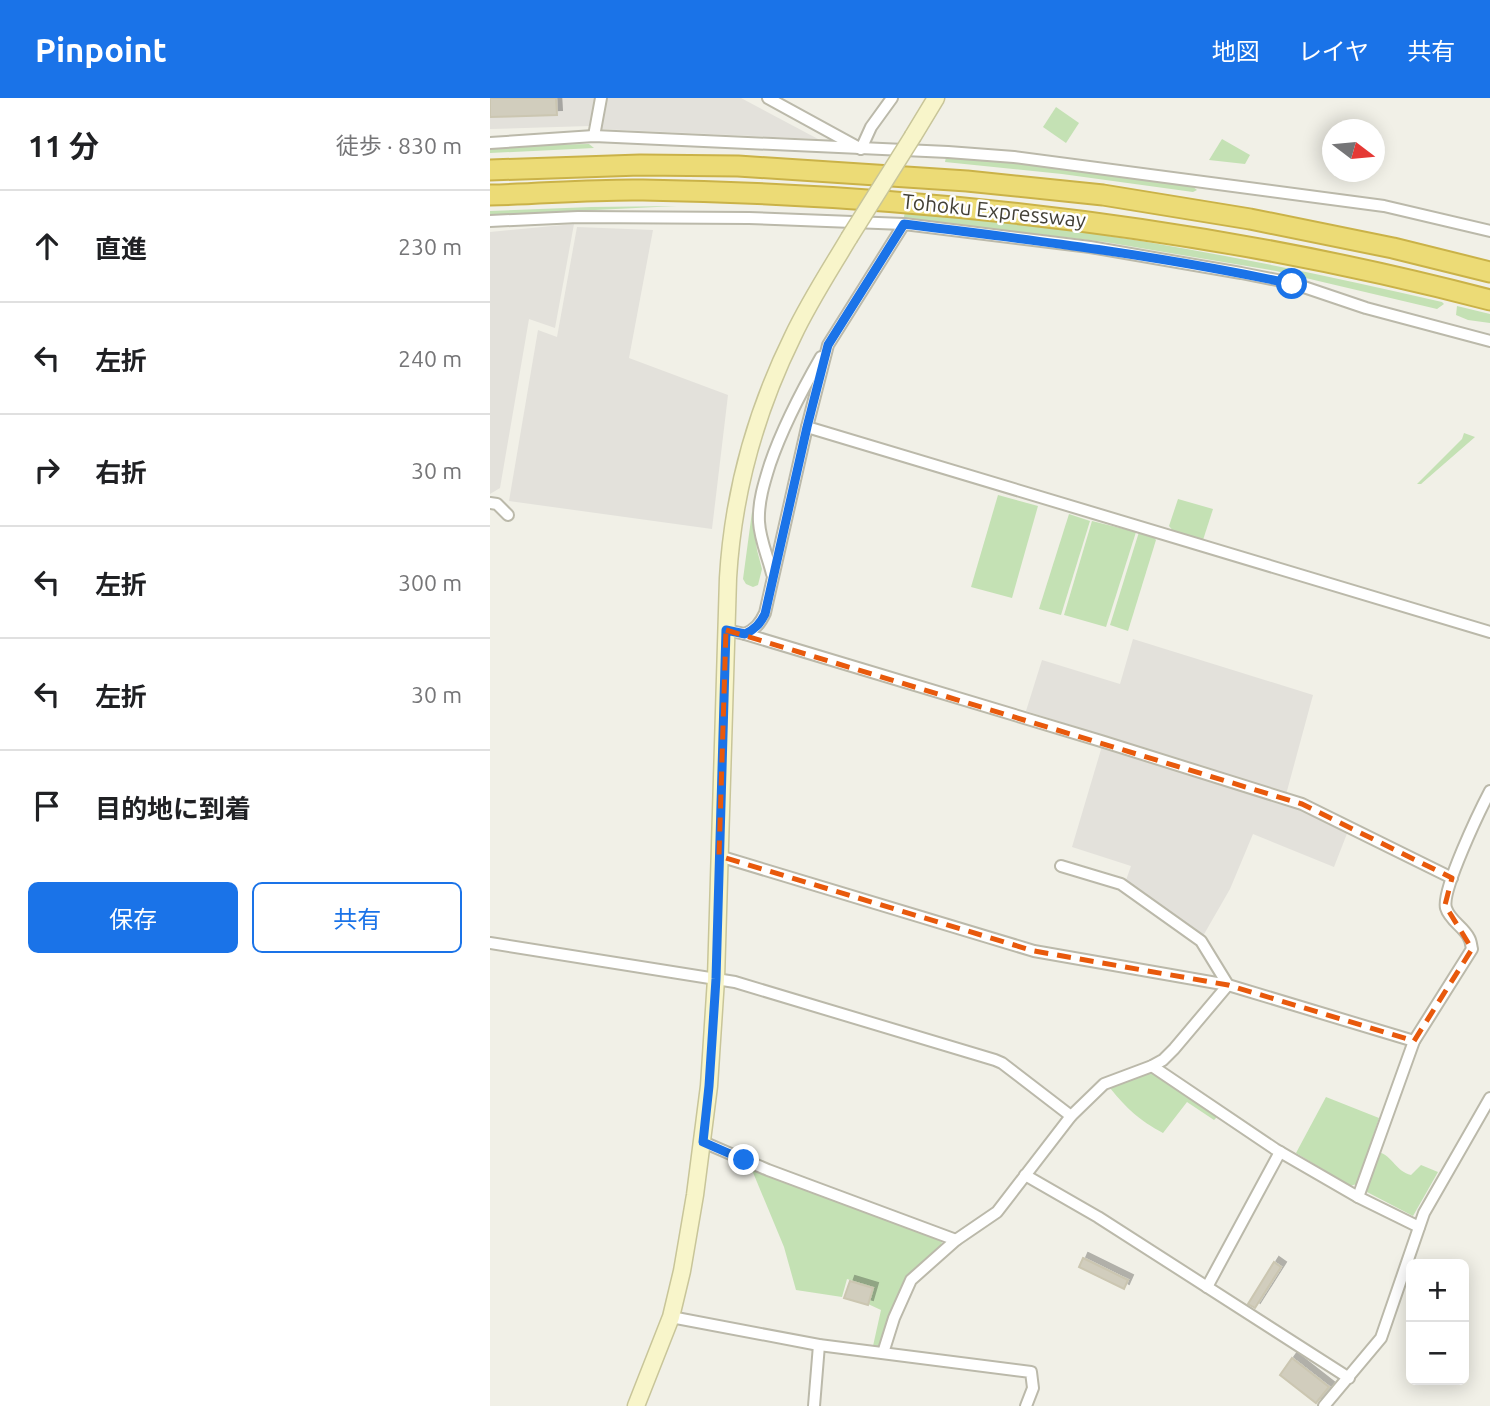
<!DOCTYPE html>
<html lang="ja">
<head>
<meta charset="utf-8">
<style>
	body { margin:0; font-family:Ubuntu,"Noto Sans JP",sans-serif; background:#f2f2f2; color:#202124 }
	.controls { position:absolute; right:21px; bottom:21px; display:grid; overflow:hidden; border-radius:10px; box-shadow:0 4px 18px #0003 }
	.controls button { width:63px; height:63px; display:grid; place-items:center; padding:0; border:0; border-bottom:2px solid #e0e0e0; background:#fff; color:#202124; font:35px sans-serif }
	.compass { position:absolute; left:832px; top:21px; width:63px; height:63px; border-radius:50%; background:#fff; box-shadow:0 4px 18px #0003; rotate:106deg }
	.stop { position:absolute; width:21px; height:21px; margin:-16px; border:5px solid #1a73e8; border-radius:50%; background:#fff }
	.stop.end { background:#1a73e8; border-color:#fff; box-shadow:0 2px 7px #0008 }
	.list { margin:0; padding:0; list-style:none }
	h2 { display:flex; justify-content:space-between; align-items:center; height:91px; margin:0; padding:0 28px; font-size:30px }
	h2 small { font-size:23px; font-weight:400; color:#757577 }
	.list li { display:grid; grid-template-columns:46px 1fr auto; gap:21px; align-items:center; box-sizing:border-box; height:112px; padding:0 28px; border-top:2px solid #e0e0e0 }
	.list b { display:block; font-size:26px; white-space:nowrap }
	.list em { font-size:23px; font-style:normal; color:#757577 }
	.actions { display:flex; gap:14px; padding:21px 28px }
	.actions a { flex:1; padding:16px 0; border:2px solid #1a73e8; border-radius:10px; text-align:center; font-size:24px; color:#1a73e8 }
	.actions .main { background:#1a73e8; color:#fff }
	.icon { flex:none; width:38px; height:38px; fill:none; stroke:currentColor; stroke-width:2; stroke-linecap:round; stroke-linejoin:round }
	.map { position:relative; flex:none; width:1000px; height:1308px; overflow:hidden }
	header { display:flex; align-items:center; gap:42px; box-sizing:border-box; height:98px; padding:0 35px; background:#1a73e8; color:#fff }
	header strong { font-size:33px }
	nav { display:flex; gap:38px; margin-inline-start:auto; font-size:24px }
	main { display:flex }
	aside { flex:1; background:#fff }
	.map>svg:first-child { display:block }
	.industrial { fill:#e3e1db }
	.green { fill:#c4e1b4 }
	.building { fill:#d1cdbd; stroke:#cbc6b1; stroke-width:2; filter:url(#shadow) }
	.lines { fill:none; stroke-linecap:round; stroke-linejoin:round }
	.street-casing { stroke:#bbb9aa; stroke-width:14 }
	.secondary-casing { stroke:#c8c599; stroke-width:19 }
	.highway-casing { stroke:#cab248; stroke-width:23 }
	.street { stroke:#fff; stroke-width:10 }
	.secondary { stroke:#f8f5ca; stroke-width:16 }
	.highway { stroke:#ecdb76; stroke-width:19 }
	.secondary-bridge-casing { stroke:#c8c599; stroke-width:19; stroke-linecap:butt }
	.secondary-bridge { stroke:#f8f5ca; stroke-width:16 }
	.route { stroke:#1a73e8; stroke-width:9 }
	.marked { fill:none; stroke:#e8590c; stroke-width:5; stroke-dasharray:14 9; stroke-linejoin:round }
	.labels { text-anchor:middle; stroke-width:5; stroke-linejoin:round; paint-order:stroke }
	.street-label { font-size:21px; fill:#434036; stroke:#fff }
</style>
</head>
<body>
<header>
<strong>Pinpoint</strong>
<nav><a>地図</a><a>レイヤ</a><a>共有</a></nav>
</header>
<main>
<aside>
<h2>11 分<small>徒歩 · 830 m</small></h2>
<ul class="list">
<li><svg class="icon" aria-label="ahead" viewBox="0 0 24 24"><path d="M12 20V5M6 11l6-6 6 6"/></svg><div><b>直進</b></div><em>230 m</em></li>
<li><svg class="icon" aria-label="left" viewBox="0 0 24 24"><path d="M17 20v-9H6M10 6l-5 5 5 5"/></svg><div><b>左折</b></div><em>240 m</em></li>
<li><svg class="icon" aria-label="right" viewBox="0 0 24 24"><path d="M7 20v-9h11M14 6l5 5-5 5"/></svg><div><b>右折</b></div><em>30 m</em></li>
<li><svg class="icon" aria-label="left" viewBox="0 0 24 24"><path d="M17 20v-9H6M10 6l-5 5 5 5"/></svg><div><b>左折</b></div><em>300 m</em></li>
<li><svg class="icon" aria-label="left" viewBox="0 0 24 24"><path d="M17 20v-9H6M10 6l-5 5 5 5"/></svg><div><b>左折</b></div><em>30 m</em></li>
<li><svg class="icon" aria-label="arrive" viewBox="0 0 24 24"><path d="M6 21V4h12l-3 4 3 4H6"/></svg><div><b>目的地に到着</b></div></li>
</ul>
<div class="actions"><a class="main">保存</a><a>共有</a></div>
</aside>
<div class="map">
<svg width="1000" height="1308" viewBox="0 0 1000 1308">
	<defs>
		<filter id="shadow"><feDropShadow dx="5" dy="-5" stdDeviation="0" flood-color="#0004"/></filter>
	</defs>
	<rect width="100%" height="100%" fill="#f1f0e7"/>
	<g class="industrial">
		<path d="M0 0H105L100 28 0 31Z"/>
		<path d="M115 0H251L328 41 110 31Z"/>
		<path d="M84 126 65 230 39 221 10 390 0 396V134Z"/>
		<path d="M87 129 163 132 139 260 238 297 222 431 19 403 48 232 67 239Z"/>
		<path d="M643 541 823 597 794 704 811 709 858 733 844 769 763 736 740 791 713 838 635 785 641 768 582 749 615 638 536 613 552 562 630 586Z"/>
	</g>
	<g class="green">
		<path d="M566 9 589 25 576 45 553 29Z"/>
		<path d="M732 41 760 57 755 66 719 62Z"/>
		<path d="M99 46 104 50 0 55V48Z"/>
		<path d="M456 59 546 66 702 88 707 92 703 94 572 76 455 64Z"/>
		<path d="M187 108 0 117V113L101 109Z"/>
		<path d="M415 114C466 120 518 125 569 131 698 148 825 175 952 204L954 206 947 211 786 173 615 144 437 123H413Z"/>
		<path d="M967 208 1000 216V225L978 222 966 217Z"/>
		<path d="M974 335 985 339 931 386H927L972 341Z"/>
		<path d="M508 397 548 408 522 500 481 489Z"/>
		<path d="M688 401 723 411 713 442 684 434 679 428Z"/>
		<path d="M262 414 267 452 272 471 268 487 263 489 256 486 253 481Z"/>
		<path d="M579 416 600 423 571 517 549 511Z"/>
		<path d="M602 423 646 434 616 529 574 517Z"/>
		<path d="M649 434 663 438 666 442 638 533 620 527Z"/>
		<path d="M665 973 729 1017 724 1022 697 1004 673 1035C649 1022 637 1011 620 990L646 978Z"/>
		<path d="M836 999 889 1020 867 1086 860 1088 806 1055Z"/>
		<path d="M889 1054C902 1058 907 1074 921 1077L931 1067 948 1074 923 1118 875 1093Z"/>
		<path d="M262 1072 440 1138 452 1144 451 1147 426 1172 389 1249 383 1248 391 1212 378 1206 382 1189 357 1181 352 1199 306 1192 294 1149Z"/>
	</g>
	<g class="building">
		<path d="M0 0H66L67 17 0 19Z"/>
		<path d="M593 1160 638 1182 634 1191 589 1169Z"/>
		<path d="M784 1164 791 1169 765 1210 758 1206Z"/>
		<path d="M360 1183 383 1190 378 1207 354 1200Z"/>
		<path d="M802 1260 839 1289 826 1305 790 1277Z"/>
	</g>
	<g class="lines">
		<defs>
			<g id="street">
				<path d="M278 0 371 51 381 29 402 0"/>
				<path d="M104 38 111 0"/>
				<path d="M0 45 104 38 458 54 524 59 894 108 1000 133"/>
				<path d="M0 123 88 119 259 120 414 126 600 149 751 175 802 185 876 210 1000 243"/>
				<path d="M317 329 1000 534"/>
				<path d="M0 405 7 406 18 417"/>
				<path d="M282 476C278 459 270 442 269 424 268 404 274 385 280 366 293 328 311 294 331 259"/>
				<path d="M236 532 255 536 611 643 812 706 962 780"/>
				<path d="M255 536C265 531 270 526 275 515L317 329 338 247 414 126"/>
				<path d="M229 758 544 853 738 887 924 943"/>
				<path d="M0 845 245 884 505 962 512 965 581 1018"/>
				<path d="M662 968 785 1051 868 1099 929 1129"/>
				<path d="M213 1044 278 1072 466 1142"/>
				<path d="M535 1077 608 1119 859 1280"/>
				<path d="M868 1099 924 943 982 851C981 847 981 843 979 840 974 829 960 823 956 810 951 793 990 712 1000 693"/>
				<path d="M717 1189 790 1054"/>
				<path d="M181 1219 329 1247 541 1274 543 1290 536 1308"/>
				<path d="M393 1255 404 1220 421 1182 466 1142 507 1114 581 1018 614 986 662 968 673 962 684 951 738 887 711 843 631 786 571 768"/>
				<path d="M324 1308 329 1247"/>
				<path d="M834 1308 891 1240 934 1115 1000 1000"/>
			</g>
			<g id="secondary">
				<path d="M423 38 446 0"/>
				<path d="M146 1308 181 1219 192 1173 205 1097 219 988 226 881 238 480C243 396 266 313 303 238 319 204 340 172 359 140"/>
			</g>
			<g id="highway">
				<path d="M0 72 150 67 248 68 477 83 613 97 760 121 903 150 1000 174"/>
				<path d="M0 97C51 96 102 91 153 92 440 97 722 129 1000 202"/>
			</g>
		</defs>
		<use href="#street" class="street-casing"/>
		<use href="#secondary" class="secondary-casing"/>
		<use href="#highway" class="highway-casing"/>
		<use href="#street" class="street"/>
		<use href="#secondary" class="secondary"/>
		<use href="#highway" class="highway"/>
		<defs>
			<path id="secondary-bridge" d="M359 140 423 38"/>
		</defs>
		<use href="#secondary-bridge" class="secondary-bridge-casing"/>
		<use href="#secondary-bridge" class="secondary-bridge"/>
	</g>
	<g class="lines">
		<path class="route" d="M254 1062 213 1044 219 988 226 881 236 532 255 536C265 531 270 526 275 516L317 329 338 247 414 126C544 142 673 158 802 186"/>
	</g>
	<path class="marked" d="M236 532 812 706 962 780 955 807 982 851 924 943 738 887 544 853 229 758Z"/>
	<g class="labels">
		<g class="street-label">
			<text transform="translate(504 113) rotate(6)" y="7">Tohoku Expressway</text>
		</g>
	</g>
</svg>
<div class="controls">
<button>+</button>
<button>−</button>
</div>
<svg class="compass" viewBox="-18 -18 36 36"><path d="M0-13l5 13h-10z" fill="#e53935"/><path d="M0 13l5-13h-10z" fill="#757577"/></svg>
<div class="stop" style="left:802px;top:186px"></div>
<div class="stop end" style="left:254px;top:1062px"></div>
</div>
</main>
</body>
</html>
